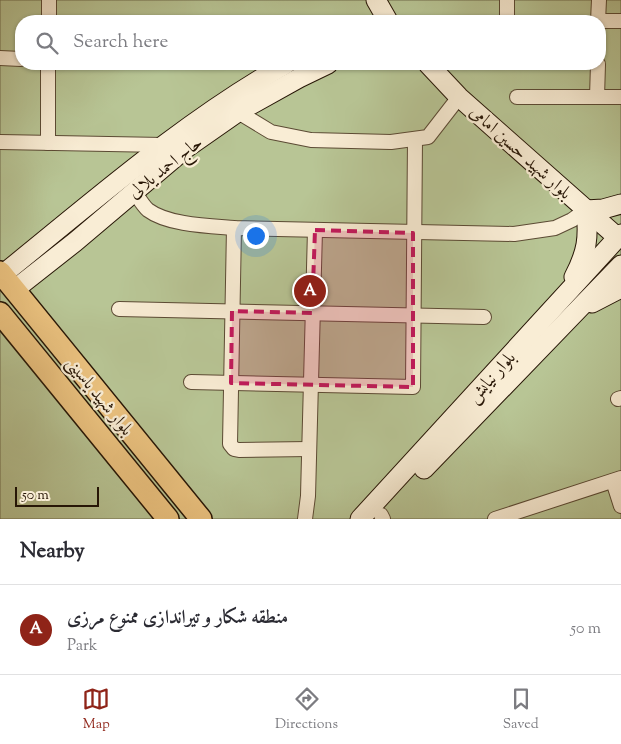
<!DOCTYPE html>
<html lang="en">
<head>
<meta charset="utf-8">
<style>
	body { margin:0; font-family:"Sorts Mill Goudy",Amiri,serif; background:#f2f2f3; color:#2b2b33 }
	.scale { position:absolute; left:15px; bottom:12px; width:84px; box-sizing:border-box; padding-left:5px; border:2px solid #271606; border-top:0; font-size:14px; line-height:18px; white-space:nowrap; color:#271606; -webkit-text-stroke:4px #f9edd5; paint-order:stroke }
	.you { position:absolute; left:255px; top:235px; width:18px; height:18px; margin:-12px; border:4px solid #fff; border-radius:50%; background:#1a73e8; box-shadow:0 0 0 8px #1a73e833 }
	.badge { display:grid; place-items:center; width:32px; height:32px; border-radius:50%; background:#8f2418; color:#fff; font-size:16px; font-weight:700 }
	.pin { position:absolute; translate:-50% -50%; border:2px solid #fff; box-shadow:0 1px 5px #0006 }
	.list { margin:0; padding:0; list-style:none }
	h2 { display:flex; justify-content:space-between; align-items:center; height:65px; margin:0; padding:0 20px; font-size:21px }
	h2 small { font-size:16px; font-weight:400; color:#7c7c81 }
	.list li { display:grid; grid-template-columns:32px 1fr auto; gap:15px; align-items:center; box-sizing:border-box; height:90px; padding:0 20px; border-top:1px solid #e1e1e2 }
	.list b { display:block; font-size:19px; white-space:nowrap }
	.list p { margin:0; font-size:16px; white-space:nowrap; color:#7c7c81 }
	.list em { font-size:16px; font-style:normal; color:#7c7c81 }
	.icon { flex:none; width:28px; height:28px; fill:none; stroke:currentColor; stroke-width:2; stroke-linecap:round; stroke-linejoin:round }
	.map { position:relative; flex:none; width:621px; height:519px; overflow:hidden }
	.search { position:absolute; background:#fff; box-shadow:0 1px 4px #0004; left:15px; right:15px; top:15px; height:55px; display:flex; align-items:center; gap:12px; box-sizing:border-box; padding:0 18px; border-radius:20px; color:#7c7c81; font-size:19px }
	.sheet { height:155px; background:#fff }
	nav { display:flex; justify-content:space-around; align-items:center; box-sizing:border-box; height:70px; border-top:1px solid #e1e1e2; background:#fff; font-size:14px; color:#7c7c81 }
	nav a { display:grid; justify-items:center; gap:2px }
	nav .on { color:#8f2418 }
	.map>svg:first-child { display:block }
	.green { fill:#b8c595; stroke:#706e4e; fill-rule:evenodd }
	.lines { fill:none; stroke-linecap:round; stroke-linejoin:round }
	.street-casing { stroke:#5b4a34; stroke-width:16 }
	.secondary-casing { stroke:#271606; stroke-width:21 }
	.primary-casing { stroke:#271606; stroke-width:24 }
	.street { stroke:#f9edd5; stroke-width:14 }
	.secondary { stroke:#f9edd5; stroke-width:19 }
	.primary { stroke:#ebc27f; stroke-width:21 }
	.marked { fill:#c2185b; fill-opacity:0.2; stroke:#c2185b; stroke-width:4; stroke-dasharray:10 6; stroke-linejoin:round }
	.labels { text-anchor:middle; stroke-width:4.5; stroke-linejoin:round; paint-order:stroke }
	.street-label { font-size:18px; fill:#271606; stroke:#f9edd5 }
</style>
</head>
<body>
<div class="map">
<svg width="621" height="519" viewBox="0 0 621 519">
	<rect width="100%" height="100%" fill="#f6e4be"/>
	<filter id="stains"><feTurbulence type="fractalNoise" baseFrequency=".004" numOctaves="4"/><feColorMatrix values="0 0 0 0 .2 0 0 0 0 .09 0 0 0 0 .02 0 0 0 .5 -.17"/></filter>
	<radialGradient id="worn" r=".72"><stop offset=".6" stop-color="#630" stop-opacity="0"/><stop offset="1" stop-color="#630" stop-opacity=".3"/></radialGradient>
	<path class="green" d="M0 0H621V519H0ZM21 21H600V64H21Z"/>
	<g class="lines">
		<defs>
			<g id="street">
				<path d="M49 21V0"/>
				<path d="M507 21V0"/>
				<path d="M598 21 599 0"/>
				<path d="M600 21H621"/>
				<path d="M0 58 21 59"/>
				<path d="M48 64V143"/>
				<path d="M517 97H621"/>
				<path d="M597 97 598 64"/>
				<path d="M238 112 271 132 311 140 391 142 428 137 459 97"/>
				<path d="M0 142 163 145"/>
				<path d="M134 191C138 197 143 206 148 210 168 225 209 226 234 228L514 234 555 228 572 220 586 210"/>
				<path d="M234 228 230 444 234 449 239 450 309 449"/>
				<path d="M119 309 484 317"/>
				<path d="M191 382 413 387 415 139"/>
				<path d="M618 399 621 398"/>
				<path d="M613 481 621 506"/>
				<path d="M381 515 383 519"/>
				<path d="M305 519 308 496 315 230"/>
				<path d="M495 519 621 478"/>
			</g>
			<g id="secondary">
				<path d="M376 0 388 21"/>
				<path d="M428 64 459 97 617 237"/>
				<path d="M2 275C94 201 183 122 286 64"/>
				<path d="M574 277C587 252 589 238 586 210L603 209 621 204"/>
				<path d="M14 290 75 242 185 149 238 112 299 78 328 64"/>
				<path d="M592 303 621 288"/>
				<path d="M424 469 621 265"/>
				<path d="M360 519 621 234"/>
			</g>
			<g id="primary">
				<path d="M0 272 201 519"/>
				<path d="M0 313 168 519"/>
			</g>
		</defs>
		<use href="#street" class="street-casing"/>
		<use href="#secondary" class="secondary-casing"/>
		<use href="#primary" class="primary-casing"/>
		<use href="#street" class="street"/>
		<use href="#secondary" class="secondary"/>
		<use href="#primary" class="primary"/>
	</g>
	<path class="marked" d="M315 230 413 233V387L231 383 232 311 312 313Z"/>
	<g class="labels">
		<g class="street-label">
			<text transform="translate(521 152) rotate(42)" y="6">بلوار شهید حسین امامی</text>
			<text transform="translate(165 167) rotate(-38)" y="6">حاج احمد یلالی</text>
			<text transform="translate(491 377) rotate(-48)" y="6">بلوار نیایش</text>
			<text transform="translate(100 396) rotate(51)" y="6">بلوار شهید یاسینی</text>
		</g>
	</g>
	<rect width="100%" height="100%" filter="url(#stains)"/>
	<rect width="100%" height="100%" fill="url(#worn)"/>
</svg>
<div class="scale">50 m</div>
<div class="you"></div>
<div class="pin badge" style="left:310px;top:291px">A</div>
<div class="search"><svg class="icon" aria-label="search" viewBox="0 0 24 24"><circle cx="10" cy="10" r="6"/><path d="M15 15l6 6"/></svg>Search here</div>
</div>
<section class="sheet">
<h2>Nearby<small></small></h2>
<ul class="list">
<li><span class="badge">A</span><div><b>منطقه شکار و تیراندازی ممنوع مرزی</b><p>Park</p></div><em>50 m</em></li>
</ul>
</section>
<nav>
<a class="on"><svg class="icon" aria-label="map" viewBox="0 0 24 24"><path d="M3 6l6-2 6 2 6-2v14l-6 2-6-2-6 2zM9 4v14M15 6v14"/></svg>Map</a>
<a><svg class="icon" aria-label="directions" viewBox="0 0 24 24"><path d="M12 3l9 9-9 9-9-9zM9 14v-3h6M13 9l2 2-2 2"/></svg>Directions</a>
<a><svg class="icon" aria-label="saved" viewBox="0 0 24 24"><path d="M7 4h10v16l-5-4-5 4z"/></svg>Saved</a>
</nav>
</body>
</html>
